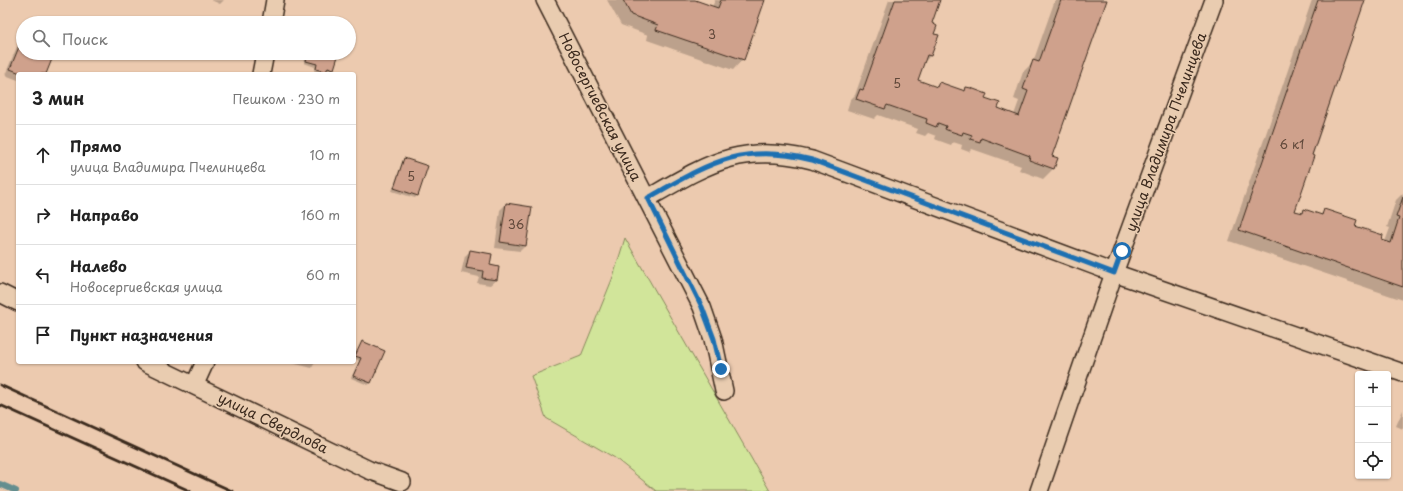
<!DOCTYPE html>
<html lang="ru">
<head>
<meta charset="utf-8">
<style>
	body { margin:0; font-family:"Playpen Sans",sans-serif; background:#f2f2f2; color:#222 }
	.controls { position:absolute; right:12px; bottom:12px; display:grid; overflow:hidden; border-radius:4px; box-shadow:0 1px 3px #0004 }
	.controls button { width:36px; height:36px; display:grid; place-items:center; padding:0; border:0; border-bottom:1px solid #e0e0e0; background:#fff; color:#222; font:20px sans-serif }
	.stop { position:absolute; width:12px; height:12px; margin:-9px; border:3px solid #1f6fb2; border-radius:50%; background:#fff }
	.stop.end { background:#1f6fb2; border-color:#fff; box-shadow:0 1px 4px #0008 }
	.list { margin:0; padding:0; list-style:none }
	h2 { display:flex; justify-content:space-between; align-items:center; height:52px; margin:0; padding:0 16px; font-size:17px }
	h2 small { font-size:13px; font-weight:400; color:#767676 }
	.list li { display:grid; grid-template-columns:26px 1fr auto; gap:12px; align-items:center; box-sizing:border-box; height:60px; padding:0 16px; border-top:1px solid #e0e0e0 }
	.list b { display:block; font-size:15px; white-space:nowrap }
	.list p { margin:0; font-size:13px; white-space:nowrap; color:#767676 }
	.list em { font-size:13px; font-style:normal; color:#767676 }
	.icon { flex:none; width:22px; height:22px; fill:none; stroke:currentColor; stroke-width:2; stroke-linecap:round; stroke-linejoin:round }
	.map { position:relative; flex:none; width:1403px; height:491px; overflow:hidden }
	.search { position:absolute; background:#fff; box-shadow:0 1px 3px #0004; left:16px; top:16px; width:340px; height:44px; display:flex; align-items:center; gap:10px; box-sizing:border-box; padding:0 14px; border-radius:22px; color:#767676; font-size:15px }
	.panel { position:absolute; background:#fff; box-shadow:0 1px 3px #0004; left:16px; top:72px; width:340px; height:292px; border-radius:4px }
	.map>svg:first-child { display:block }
	.green { fill:#d1e59a; stroke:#86885c }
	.shadow { fill:#0003 }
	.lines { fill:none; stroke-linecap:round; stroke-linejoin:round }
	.stream { stroke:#648e8f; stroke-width:6 }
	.building { fill:#cfa18c; stroke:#3b2a1e }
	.minor-casing { stroke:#3b2a1e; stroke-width:20 }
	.minor { stroke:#e9ccb0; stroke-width:17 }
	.rail { stroke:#3b2a1e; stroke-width:3 }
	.route { stroke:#1f6fb2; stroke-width:5 }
	.labels { text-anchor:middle; stroke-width:3; stroke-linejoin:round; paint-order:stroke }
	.number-label { font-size:12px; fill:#60483a }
	.street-label { font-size:14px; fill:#3b2a1e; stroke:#e9ccb0 }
</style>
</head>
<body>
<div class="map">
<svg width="1403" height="491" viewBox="0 0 1403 491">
	<rect width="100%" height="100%" fill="#eccaaf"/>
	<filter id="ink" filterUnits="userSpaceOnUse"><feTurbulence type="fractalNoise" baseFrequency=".025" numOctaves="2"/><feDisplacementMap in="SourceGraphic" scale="8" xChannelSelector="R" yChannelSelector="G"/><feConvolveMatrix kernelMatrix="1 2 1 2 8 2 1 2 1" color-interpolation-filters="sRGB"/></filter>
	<g filter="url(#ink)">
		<path class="green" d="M625 238 770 491H656L615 458 546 418 531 376 581 356 613 277Z"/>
		<g class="shadow">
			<path d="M211 0H224L220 4Z"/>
			<path d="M607 0H691L712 7 715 0H764L743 59 733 70 647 40 648 35 621 25Z"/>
			<path d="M889 0H939L930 24 933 34 930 56 923 63 917 80 935 87 940 83 963 91 967 88 997 109 1014 115 1019 101 1014 99 1023 72 1033 62 1055 0H1106L1050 156 1053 169 1043 179 1019 170 1021 166 972 149 969 152 961 149 962 145 953 142 951 145 937 140 935 139 936 136 928 133 925 136 916 133 918 129 878 115 874 119 847 110 850 100 855 95Z"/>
			<path d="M1312 0H1365L1294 211 1301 214 1305 210 1320 215 1325 210 1385 242 1390 228 1387 227 1396 200 1403 193V300L1229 241Z"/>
			<path d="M23 38V53H57L51 60 45 74H18V80L5 75 18 44Z"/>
			<path d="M307 53H338L333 68 330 71 326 70 323 74 314 71 315 67 304 63Z"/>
			<path d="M405 159 427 167 417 196 415 198 392 191 402 162Z"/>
			<path d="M506 204 525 246 520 251 495 248 500 210Z"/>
			<path d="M470 251 489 266 496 280 490 285 477 283 479 277 461 273 465 256Z"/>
			<path d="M362 342 371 383 368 385 351 378 359 361 354 358Z"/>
			<path d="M288 362H315L312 368Z"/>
			<path d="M1403 410V429L1396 426Z"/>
		</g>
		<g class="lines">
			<path class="stream" d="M0 484 16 491"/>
		</g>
		<g class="building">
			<path d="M623 0H695L718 8 721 0H765L744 60 656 30 658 25 631 15Z"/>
			<path d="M895 0H940L932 23 937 26 934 34 939 35 931 56 927 55 918 80 937 87 939 82 965 91 966 87 971 88 987 94 985 98 1000 103 998 108 1019 116 1028 91 1023 89 1033 60 1039 62 1061 0H1107L1052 156 1058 158 1054 169 1029 160 1030 156 981 138 980 142 970 139 972 135 963 132 962 135 947 130 945 129 946 126 938 123 936 127 926 123 927 119 887 105 885 109 856 99 860 89 863 90Z"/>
			<path d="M1318 0H1365L1312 155 1314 156 1295 211 1303 213 1304 209 1322 215 1324 209 1357 220 1355 226 1383 235 1382 240 1391 243 1399 218 1396 217 1403 197V287L1239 230Z"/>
			<path d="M23 37V53H59L58 55 54 54 46 74H23L10 69Z"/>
			<path d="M308 53H339L334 69 328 67 326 72 316 69 317 64 306 61Z"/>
			<path d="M404 158 428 166 418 196 394 188Z"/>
			<path d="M506 203 532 207 526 246 500 242Z"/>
			<path d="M470 250 492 254 490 265 499 267 497 280 482 278 483 271 466 268Z"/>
			<path d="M362 341 385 351 371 383 353 376 361 358 355 356Z"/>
		</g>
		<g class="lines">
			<defs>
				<g id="minor">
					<path d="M545 0 702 307 713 339 724 391"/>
					<path d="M271 23 275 0"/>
					<path d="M261 74 265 53"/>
					<path d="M648 198C708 164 740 142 812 160L1114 273 1403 373"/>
					<path d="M0 293 18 302"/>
					<path d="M145 362 369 470 402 482"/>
					<path d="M195 384 205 362"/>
					<path d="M1039 491 1114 273 1214 0"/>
				</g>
			</defs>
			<use href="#minor" class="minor-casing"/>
			<use href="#minor" class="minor"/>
			<g class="rail">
				<path d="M0 385 232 491"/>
				<path d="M0 405 190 491"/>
			</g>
		</g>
	</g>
	<g class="lines" filter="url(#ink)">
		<path class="route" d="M721 369 714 339 702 307 648 198C708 164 740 142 812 160L1114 273 1122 251"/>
	</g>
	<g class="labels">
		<g class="number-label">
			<text x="712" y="39">3</text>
			<text x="897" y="88">5</text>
			<text x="1292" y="149">6 к1</text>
			<text x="411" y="181">5</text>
			<text x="516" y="229">36</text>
		</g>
		<g class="street-label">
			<text transform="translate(600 107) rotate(63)" y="5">Новосергиевская улица</text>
			<text transform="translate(1166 132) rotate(-70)" y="5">улица Владимира Пчелинцева</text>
			<text transform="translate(273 423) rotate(26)" y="5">улица Свердлова</text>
		</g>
	</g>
</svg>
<div class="controls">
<button>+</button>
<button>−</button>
<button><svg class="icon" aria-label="locate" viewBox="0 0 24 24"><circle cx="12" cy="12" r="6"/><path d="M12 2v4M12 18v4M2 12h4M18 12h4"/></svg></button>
</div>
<div class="stop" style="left:1122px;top:251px"></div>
<div class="stop end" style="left:721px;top:369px"></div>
<div class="search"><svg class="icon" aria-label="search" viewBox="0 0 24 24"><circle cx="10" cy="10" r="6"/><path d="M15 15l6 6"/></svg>Поиск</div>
<section class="panel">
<h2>3 мин<small>Пешком · 230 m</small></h2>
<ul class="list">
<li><svg class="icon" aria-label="ahead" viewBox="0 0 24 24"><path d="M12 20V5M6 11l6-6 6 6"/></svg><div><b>Прямо</b><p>улица Владимира Пчелинцева</p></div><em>10 m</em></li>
<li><svg class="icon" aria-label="right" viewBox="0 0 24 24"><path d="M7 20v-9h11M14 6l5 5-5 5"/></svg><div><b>Направо</b></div><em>160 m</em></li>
<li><svg class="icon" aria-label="left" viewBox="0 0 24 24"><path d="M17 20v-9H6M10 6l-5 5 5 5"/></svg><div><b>Налево</b><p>Новосергиевская улица</p></div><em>60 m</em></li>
<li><svg class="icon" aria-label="arrive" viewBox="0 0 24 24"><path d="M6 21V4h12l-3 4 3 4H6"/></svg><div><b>Пункт назначения</b></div></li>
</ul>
</section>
</div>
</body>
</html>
